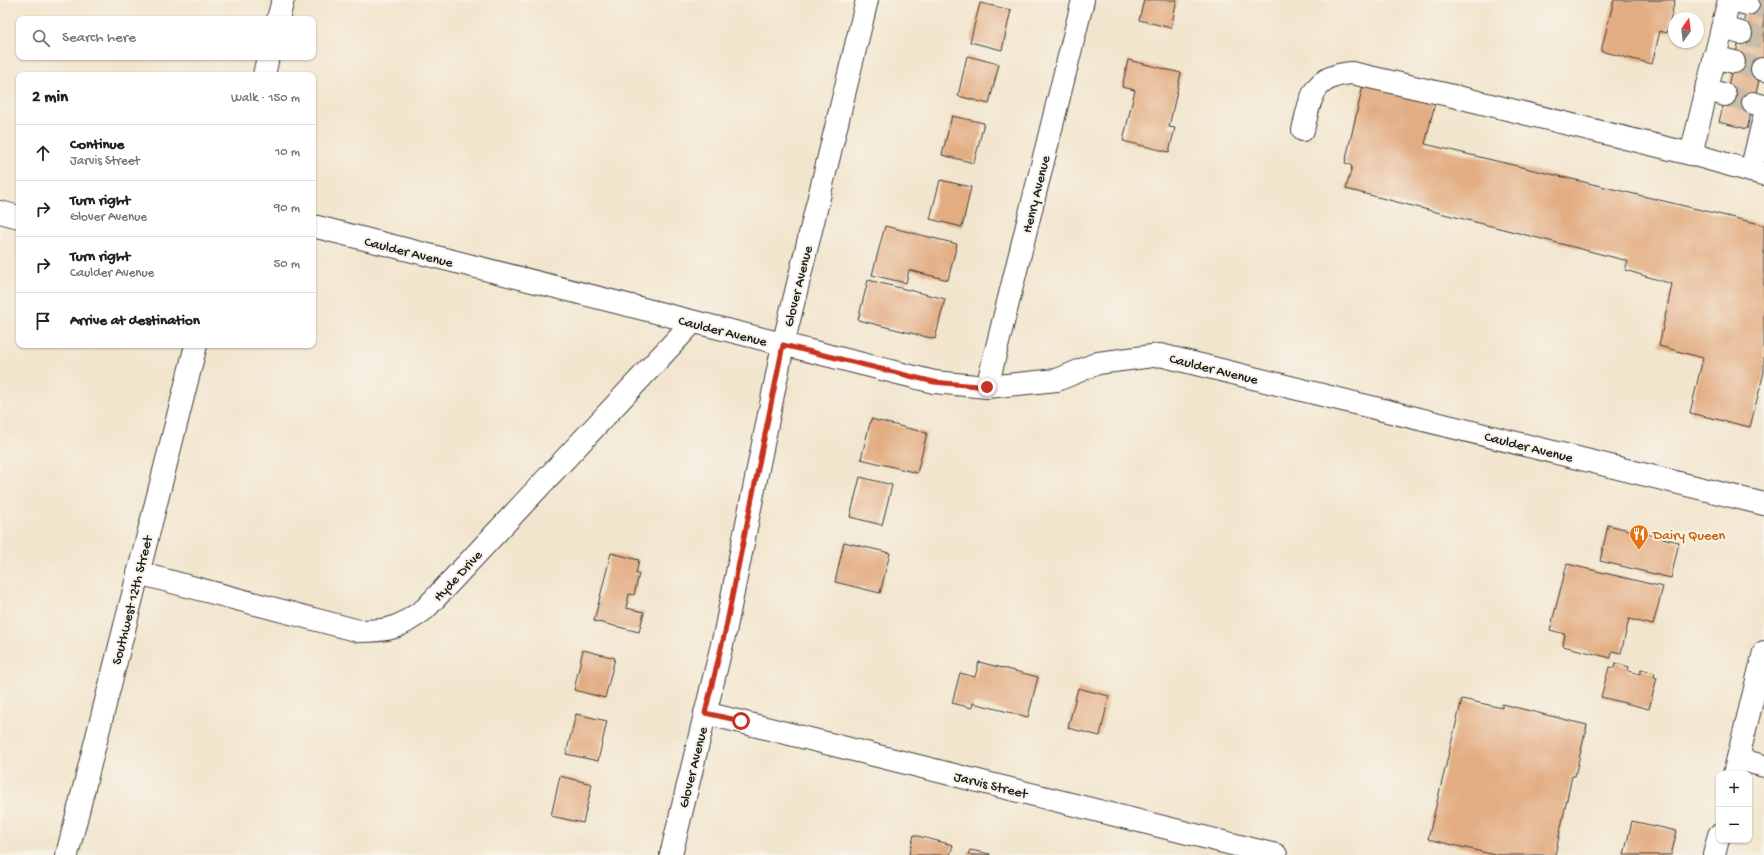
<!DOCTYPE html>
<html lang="en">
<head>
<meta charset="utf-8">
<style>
	body { margin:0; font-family:"Gochi Hand",sans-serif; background:#f6f6f6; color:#222 }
	.controls { position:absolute; right:12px; bottom:12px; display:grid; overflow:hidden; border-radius:8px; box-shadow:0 1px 3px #0004 }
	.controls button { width:36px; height:36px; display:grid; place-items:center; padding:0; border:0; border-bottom:1px solid #e0e0e0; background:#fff; color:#222; font:20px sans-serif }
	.compass { position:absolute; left:1668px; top:12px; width:36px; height:36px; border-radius:50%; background:#fff; box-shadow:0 1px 3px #0004; rotate:14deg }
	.stop { position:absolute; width:12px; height:12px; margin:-9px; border:3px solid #c8321e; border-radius:50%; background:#fff }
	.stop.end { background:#c8321e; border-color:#fff; box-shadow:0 1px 4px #0008 }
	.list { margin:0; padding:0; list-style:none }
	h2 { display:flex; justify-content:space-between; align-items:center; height:52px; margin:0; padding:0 16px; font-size:17px }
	h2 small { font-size:13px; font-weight:400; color:#767676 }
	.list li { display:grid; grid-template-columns:26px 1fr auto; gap:12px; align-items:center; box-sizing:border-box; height:56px; padding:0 16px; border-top:1px solid #e0e0e0 }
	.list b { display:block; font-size:15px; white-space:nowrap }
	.list p { margin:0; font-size:13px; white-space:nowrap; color:#767676 }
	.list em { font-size:13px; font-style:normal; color:#767676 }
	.icon { flex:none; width:22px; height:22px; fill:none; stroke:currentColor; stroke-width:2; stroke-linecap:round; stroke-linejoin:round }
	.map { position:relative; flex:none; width:1764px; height:855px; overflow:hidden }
	.search { position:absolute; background:#fff; box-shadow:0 1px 3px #0004; left:16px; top:16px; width:300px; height:44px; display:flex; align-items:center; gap:10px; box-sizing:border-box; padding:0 14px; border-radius:8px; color:#767676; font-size:15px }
	.panel { position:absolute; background:#fff; box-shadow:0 1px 3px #0004; left:16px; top:72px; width:300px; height:276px; border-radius:8px }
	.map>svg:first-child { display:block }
	.building { fill:#e3ad83 }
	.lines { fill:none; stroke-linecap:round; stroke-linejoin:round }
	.minor-tunnel { stroke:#c7bdaa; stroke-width:22; stroke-dasharray:22 11; stroke-linecap:butt }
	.minor-casing { stroke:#3c3a37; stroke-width:24 }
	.major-casing { stroke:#3c3a37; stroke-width:24 }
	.minor { stroke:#fff; stroke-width:22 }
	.major { stroke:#fff; stroke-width:22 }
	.route { stroke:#c8321e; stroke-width:5 }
	.labels { text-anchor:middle; stroke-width:4; stroke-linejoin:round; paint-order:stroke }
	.street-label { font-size:14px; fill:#1c1c1c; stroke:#f7f3e8 }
	.food-label { font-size:14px; fill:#c56008; stroke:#f7f3e8; text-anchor:start }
</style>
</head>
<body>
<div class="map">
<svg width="1764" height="855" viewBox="0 0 1764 855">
	<rect width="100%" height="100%" fill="#f7f3e8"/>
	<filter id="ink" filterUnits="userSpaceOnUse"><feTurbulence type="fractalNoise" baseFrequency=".025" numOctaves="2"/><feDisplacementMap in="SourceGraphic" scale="8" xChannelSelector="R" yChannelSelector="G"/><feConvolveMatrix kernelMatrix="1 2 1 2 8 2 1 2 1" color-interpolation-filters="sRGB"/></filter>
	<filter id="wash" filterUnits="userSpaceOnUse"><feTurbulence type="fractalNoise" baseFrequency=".012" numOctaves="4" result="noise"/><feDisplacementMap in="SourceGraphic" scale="16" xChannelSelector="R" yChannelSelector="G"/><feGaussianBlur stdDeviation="0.9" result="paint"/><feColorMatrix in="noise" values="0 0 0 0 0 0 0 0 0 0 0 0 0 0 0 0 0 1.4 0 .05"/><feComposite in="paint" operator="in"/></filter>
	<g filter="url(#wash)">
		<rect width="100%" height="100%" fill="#f2e5cd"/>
		<g id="blocks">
			<g class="building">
				<path d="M1144 0H1177L1171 28 1139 20Z"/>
				<path d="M1614 0H1675L1667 33 1660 31 1652 64 1601 51Z"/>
				<path d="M1749 0H1764V60L1747 129 1719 122Z"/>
				<path d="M980 3 1011 10 1002 50 970 42Z"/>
				<path d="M967 56 999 64 989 104 958 96Z"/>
				<path d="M1128 60 1181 73 1169 127 1175 128 1169 152 1123 141 1135 90 1122 87Z"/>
				<path d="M1364 81 1436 99 1425 144 1764 225V372L1750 427 1690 413 1703 358 1659 346 1672 284 1625 270 1628 261 1346 189 1352 166 1345 163Z"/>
				<path d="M952 116 984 123 974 163 942 155Z"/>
				<path d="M940 180 971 187 962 227 930 219Z"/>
				<path d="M885 226 957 244 948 280 909 270 906 283 872 275Z"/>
				<path d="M868 280 945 299 935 339 858 320Z"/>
				<path d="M871 419 927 433 917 473 861 459Z"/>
				<path d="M860 477 892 485 882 525 850 517Z"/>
				<path d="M1608 525 1679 542 1671 578 1600 561Z"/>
				<path d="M844 542 890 553 880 593 835 582Z"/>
				<path d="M611 553 639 560 636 574H639L634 595 629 594 626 608 644 612 639 632 594 621Z"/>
				<path d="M1567 564 1663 587 1653 625 1629 619 1621 653 1612 651 1611 658 1563 646 1565 634 1550 630Z"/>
				<path d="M583 650 615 658 605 698 574 690Z"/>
				<path d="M979 662 1038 677 1028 717 973 703 972 708 952 703 960 673 975 677Z"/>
				<path d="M1615 663 1629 667 1628 671 1640 674 1641 669 1655 673 1654 677 1657 678 1649 709 1601 697 1609 667 1614 668Z"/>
				<path d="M1078 688 1109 696 1100 736 1068 728Z"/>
				<path d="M1462 699 1502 708V704L1587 725 1575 776H1572L1555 855H1495L1428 839Z"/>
				<path d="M576 714 607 721 598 761 566 754Z"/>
				<path d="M560 776 592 784 583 823 551 816Z"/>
				<path d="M1632 821 1677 831 1671 855H1624Z"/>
				<path d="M914 835 953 845 950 855H909Z"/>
				<path d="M970 850 990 854V855H968Z"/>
			</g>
		</g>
	</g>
	<g filter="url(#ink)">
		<use href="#blocks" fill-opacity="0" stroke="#3c3a37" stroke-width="1"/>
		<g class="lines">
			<g class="minor-tunnel">
				<path d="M1748 4 1764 8"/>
				<path d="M1741 33 1764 39"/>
				<path d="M1734 62 1762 69"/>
				<path d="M1725 95 1753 103"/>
			</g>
			<defs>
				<g id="minor">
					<path d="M1729 0 1691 154 1751 171"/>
					<path d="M1731 0 1748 4"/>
					<path d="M278 19 283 0"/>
					<path d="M1722 28 1741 33"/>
					<path d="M1714 57 1734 62"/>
					<path d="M1762 69 1764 70"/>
					<path d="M264 75 268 57"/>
					<path d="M1706 89 1725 95"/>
					<path d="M1753 103 1764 106"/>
					<path d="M1764 118 1751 171 1764 174"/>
					<path d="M1303 130C1311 97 1312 76 1352 73L1466 99 1691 154"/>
					<path d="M0 212 19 217"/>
					<path d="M313 226 934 382 987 387 1057 380 1098 363 1160 355 1764 504"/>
					<path d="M987 387 1083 0"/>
					<path d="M138 573 359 631C391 631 399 628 425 609L693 322"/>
					<path d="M705 713 1276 855"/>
					<path d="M1738 759 1764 766"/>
					<path d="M67 855 196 345"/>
					<path d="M671 855 725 632 783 345 867 0"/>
				</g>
				<g id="major">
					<path d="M1734 774 1764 652"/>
					<path d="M1714 855 1719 835"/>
				</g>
			</defs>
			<use href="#minor" class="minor-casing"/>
			<use href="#major" class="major-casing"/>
			<use href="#minor" class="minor"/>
			<use href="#major" class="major"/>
		</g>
	</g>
	<g class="lines" filter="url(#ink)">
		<path class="route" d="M741 721 705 713 725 632 783 345 934 382 987 387"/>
	</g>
	<defs>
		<symbol id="restaurant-pin" viewBox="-11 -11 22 30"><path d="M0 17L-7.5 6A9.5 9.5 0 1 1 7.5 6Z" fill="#e8710a" stroke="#f7f3e8"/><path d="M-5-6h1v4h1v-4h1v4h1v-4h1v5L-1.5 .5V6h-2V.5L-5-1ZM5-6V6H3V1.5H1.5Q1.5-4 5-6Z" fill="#fff"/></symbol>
	</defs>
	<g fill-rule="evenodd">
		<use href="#restaurant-pin" x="1628" y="523" width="22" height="30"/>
	</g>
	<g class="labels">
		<g class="street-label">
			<text transform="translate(1035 194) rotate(-76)" y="5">Henry Avenue</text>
			<text transform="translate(409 251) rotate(14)" y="5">Caulder Avenue</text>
			<text transform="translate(797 286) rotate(-76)" y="5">Glover Avenue</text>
			<text transform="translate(723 330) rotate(14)" y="5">Caulder Avenue</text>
			<text transform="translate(1214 368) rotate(14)" y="5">Caulder Avenue</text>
			<text transform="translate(1529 446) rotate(14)" y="5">Caulder Avenue</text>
			<text transform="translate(457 575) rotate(-47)" y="5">Hyde Drive</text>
			<text transform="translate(131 600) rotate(-76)" y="5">Southwest 12th Street</text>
			<text transform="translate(692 767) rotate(-76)" y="5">Glover Avenue</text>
			<text transform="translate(991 784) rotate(14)" y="5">Jarvis Street</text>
		</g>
		<g class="food-label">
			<text x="1653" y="539">Dairy Queen</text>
		</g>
	</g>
</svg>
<div class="controls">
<button>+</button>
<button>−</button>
</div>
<svg class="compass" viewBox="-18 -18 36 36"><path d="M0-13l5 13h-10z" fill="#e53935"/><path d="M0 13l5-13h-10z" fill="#767676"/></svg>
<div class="stop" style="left:741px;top:721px"></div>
<div class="stop end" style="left:987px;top:387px"></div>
<div class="search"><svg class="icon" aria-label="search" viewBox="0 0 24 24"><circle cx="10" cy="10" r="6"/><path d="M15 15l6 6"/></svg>Search here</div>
<section class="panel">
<h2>2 min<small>Walk · 150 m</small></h2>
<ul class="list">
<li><svg class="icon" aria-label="ahead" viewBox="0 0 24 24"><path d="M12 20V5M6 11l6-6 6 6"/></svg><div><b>Continue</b><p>Jarvis Street</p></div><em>10 m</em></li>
<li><svg class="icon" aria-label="right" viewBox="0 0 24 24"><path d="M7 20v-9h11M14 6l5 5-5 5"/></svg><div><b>Turn right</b><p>Glover Avenue</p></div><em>90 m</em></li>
<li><svg class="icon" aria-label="right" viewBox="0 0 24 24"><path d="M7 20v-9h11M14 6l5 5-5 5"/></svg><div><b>Turn right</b><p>Caulder Avenue</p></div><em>50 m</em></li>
<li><svg class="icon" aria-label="arrive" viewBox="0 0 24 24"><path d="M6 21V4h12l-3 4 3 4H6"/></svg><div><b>Arrive at destination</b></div></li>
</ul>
</section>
</div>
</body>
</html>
